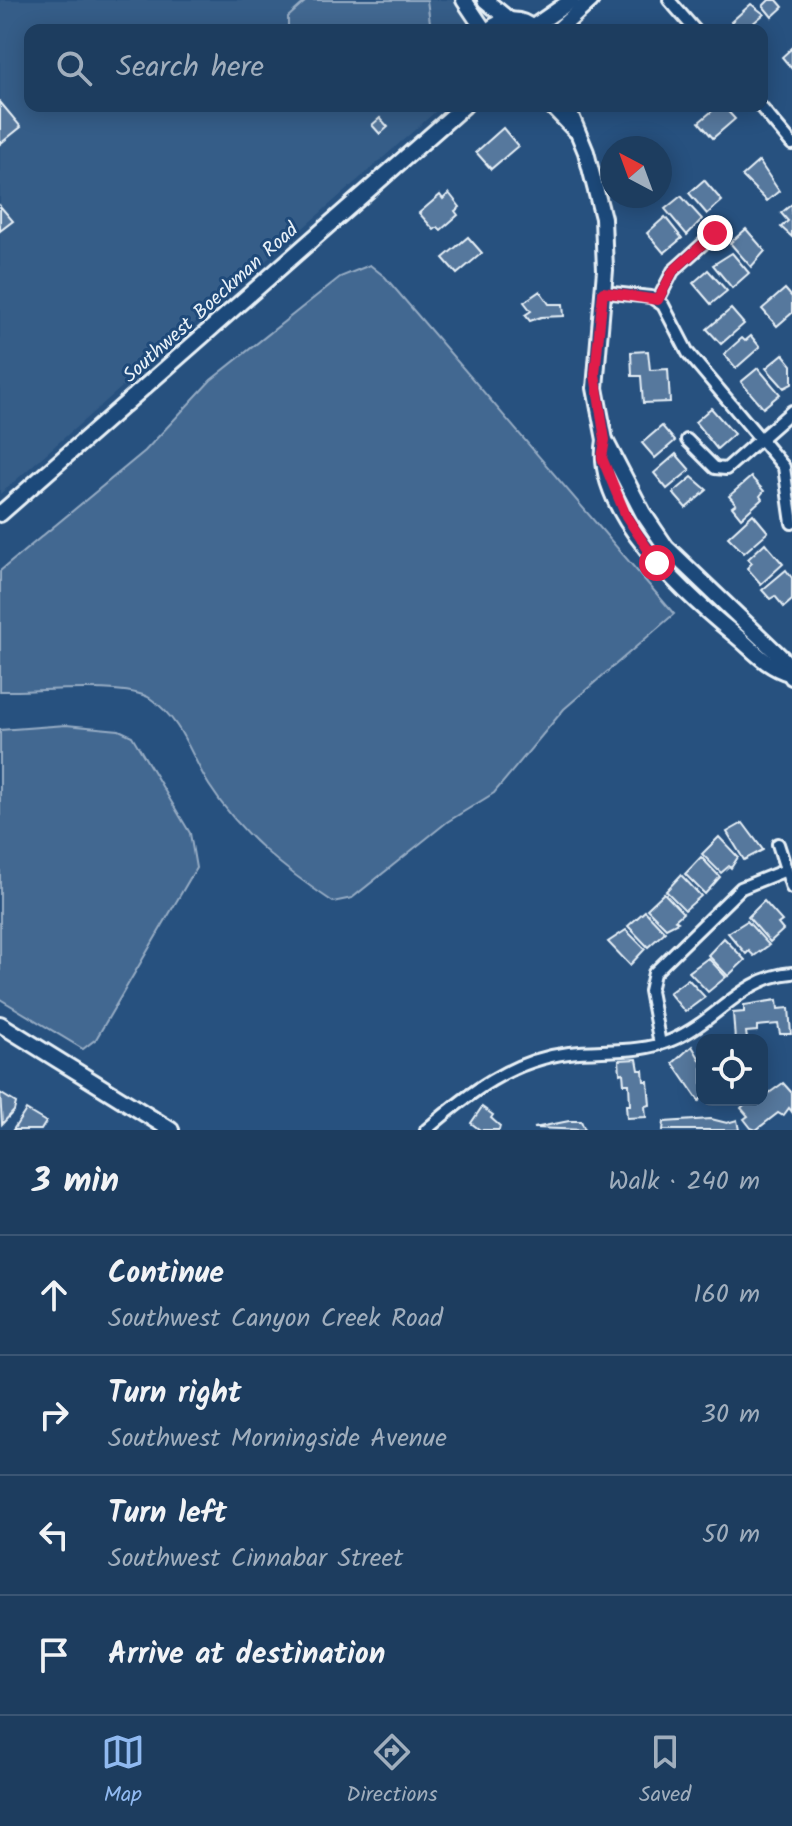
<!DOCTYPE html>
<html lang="en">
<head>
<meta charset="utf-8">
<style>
	body { margin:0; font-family:Kalam,sans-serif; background:#2a4868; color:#f1f3f6 }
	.controls { position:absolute; right:24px; bottom:24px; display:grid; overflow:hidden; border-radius:16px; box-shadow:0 4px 20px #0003 }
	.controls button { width:72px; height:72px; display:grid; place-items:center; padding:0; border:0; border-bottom:2px solid #3b5674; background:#1d3d5f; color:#f1f3f6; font:40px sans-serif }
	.compass { position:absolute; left:600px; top:136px; width:72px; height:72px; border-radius:50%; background:#1d3d5f; box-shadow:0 4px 20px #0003; rotate:319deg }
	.stop { position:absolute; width:24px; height:24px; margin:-18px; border:6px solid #e11d48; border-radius:50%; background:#fff }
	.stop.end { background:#e11d48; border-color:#fff; box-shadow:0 2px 8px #0008 }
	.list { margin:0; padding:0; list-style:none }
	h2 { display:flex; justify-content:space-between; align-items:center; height:104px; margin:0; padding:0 32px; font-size:34px }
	h2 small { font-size:26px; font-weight:400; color:#a0aebd }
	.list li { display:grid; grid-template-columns:52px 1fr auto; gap:24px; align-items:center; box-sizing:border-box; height:120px; padding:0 32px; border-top:2px solid #3b5674 }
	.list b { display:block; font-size:30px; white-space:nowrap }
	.list p { margin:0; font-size:26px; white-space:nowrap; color:#a0aebd }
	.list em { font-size:26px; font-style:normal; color:#a0aebd }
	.icon { flex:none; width:44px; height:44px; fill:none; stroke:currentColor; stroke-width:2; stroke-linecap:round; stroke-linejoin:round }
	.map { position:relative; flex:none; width:792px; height:1130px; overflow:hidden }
	.search { position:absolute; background:#1d3d5f; box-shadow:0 4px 20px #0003; left:24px; right:24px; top:24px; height:88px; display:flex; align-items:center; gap:20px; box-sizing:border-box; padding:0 28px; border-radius:16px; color:#a0aebd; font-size:30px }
	.sheet { height:584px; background:#1d3d5f }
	nav { display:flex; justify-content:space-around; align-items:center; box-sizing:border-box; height:112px; border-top:2px solid #3b5674; background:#1d3d5f; font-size:22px; color:#a0aebd }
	nav a { display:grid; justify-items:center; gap:4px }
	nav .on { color:#90b9f0 }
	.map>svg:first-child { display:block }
	.built { fill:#355d88 }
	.green { fill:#436891; stroke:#96acc4; stroke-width:2 }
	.building { fill:#57789d; stroke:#e8f1f8; stroke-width:2 }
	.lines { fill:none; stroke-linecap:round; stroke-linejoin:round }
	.street-casing { stroke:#e8f1f8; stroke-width:16 }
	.secondary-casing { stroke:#e8f1f8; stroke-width:20 }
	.street { stroke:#1f4a7a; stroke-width:10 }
	.secondary { stroke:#1f4a7a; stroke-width:14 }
	.route { stroke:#e11d48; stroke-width:10 }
	.labels { text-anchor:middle; stroke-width:6; stroke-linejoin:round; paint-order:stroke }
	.street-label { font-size:20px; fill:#e8f1f8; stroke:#1f4a7a }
</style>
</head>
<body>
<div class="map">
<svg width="792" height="1130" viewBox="0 0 792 1130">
	<rect width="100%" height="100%" fill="#27517f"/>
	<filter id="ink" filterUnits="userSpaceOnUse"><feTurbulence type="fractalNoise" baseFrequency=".0125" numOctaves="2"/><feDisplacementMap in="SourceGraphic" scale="16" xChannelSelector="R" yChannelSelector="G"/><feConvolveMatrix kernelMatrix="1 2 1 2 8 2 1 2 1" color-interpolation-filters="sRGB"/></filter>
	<g filter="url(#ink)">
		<path class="built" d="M0 0H459L485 30H30V106H442L0 494Z"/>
		<g class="green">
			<path d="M307 0H427L431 30H288V17Z"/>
			<path d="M370 265 385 277 674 614 564 709 494 793 447 822 352 898 333 902C285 870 240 834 209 785 191 756 182 720 151 699 127 682 34 692 0 691V571L145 451 211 380 340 277Z"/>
			<path d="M66 725 119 730 132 736 190 833 196 868 96 1039 83 1049 0 999V730Z"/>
		</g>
		<g class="building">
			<path d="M769 0H777L783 7 772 17 763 6Z"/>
			<path d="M751 4 764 14 745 30H737L731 22Z"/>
			<path d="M792 48V69L782 57Z"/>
			<path d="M0 102 21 127 0 144Z"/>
			<path d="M718 106H723L735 119 713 138 699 122Z"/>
			<path d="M380 118 388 127 380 134 372 125Z"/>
			<path d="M503 128 518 146 491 169 476 152Z"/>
			<path d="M759 161 779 191 767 201 742 176Z"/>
			<path d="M704 180 722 201 707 214 689 193Z"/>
			<path d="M449 193 460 207 455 211 458 215 441 230 438 227 434 230 419 213 440 195 443 199Z"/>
			<path d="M681 196 702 219 687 235 665 209Z"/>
			<path d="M792 204V237L781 227 788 221 781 213Z"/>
			<path d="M0 206 13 221 0 231Z"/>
			<path d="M665 217 682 238 664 253 647 233Z"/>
			<path d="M746 229 765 251 751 267 730 243Z"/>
			<path d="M468 237 482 253 457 274 443 258Z"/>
			<path d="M732 253 749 273 732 288 713 265Z"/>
			<path d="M708 270 727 291 711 304 693 283Z"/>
			<path d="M785 289 792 297V313L777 326 762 309Z"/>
			<path d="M540 291 549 304H563L564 316 541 317 530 321 525 315 531 311 524 302Z"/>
			<path d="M731 309 744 324 721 344 707 329Z"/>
			<path d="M751 336 760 347 736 368 724 354 742 338 745 341Z"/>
			<path d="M648 351 650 370 668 369 670 402 643 403 641 376H632L631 352Z"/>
			<path d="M783 354 792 365V384L784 388 766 368Z"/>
			<path d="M758 368 780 394 763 408 741 382Z"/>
			<path d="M711 408 734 434 717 449 695 422Z"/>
			<path d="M662 426 675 441 655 458 642 443Z"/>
			<path d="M676 454 690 470 667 489 654 473Z"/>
			<path d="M692 477 707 490 686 508 673 493Z"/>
			<path d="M751 477 764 491 760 496 762 499 741 518 732 507 736 504 729 496Z"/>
			<path d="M753 514 768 532 744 553 728 537Z"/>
			<path d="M765 543 783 564 761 584 747 568 752 563 748 559Z"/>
			<path d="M786 570 792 578V600L784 607 775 596 770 599 762 590Z"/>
			<path d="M743 823 763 850 744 860 727 832Z"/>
			<path d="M719 837 738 857 731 868 729 866 721 873 702 854Z"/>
			<path d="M701 857 720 877 705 894 685 874Z"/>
			<path d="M681 875 701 896 685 910 666 891Z"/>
			<path d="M664 893 683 913 675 920 678 922 666 928 647 909Z"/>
			<path d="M764 901 782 921 778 924 783 930 770 942 748 917Z"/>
			<path d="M645 911 665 932 648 947 628 926Z"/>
			<path d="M747 921 769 945 754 956 749 951 746 954 728 933Z"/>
			<path d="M626 930 645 949 630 965 608 942Z"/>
			<path d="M724 938 745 960 728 976 708 955Z"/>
			<path d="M708 958 726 977 708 992 689 972Z"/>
			<path d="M688 979 705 997 685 1012 669 993Z"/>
			<path d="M777 1000 778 1009 789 1008 791 1034H780L778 1024 757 1026V1031L746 1032 747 1039 735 1040 733 1013 744 1012V1005Z"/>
			<path d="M692 1046 702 1063V1098L699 1101 673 1063Z"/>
			<path d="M637 1059 639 1070H643L644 1081H648L650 1105 645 1106 646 1117 627 1118 626 1105H630L629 1084H624L623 1073 620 1074 619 1060Z"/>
			<path d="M783 1083 792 1093V1112L789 1108 783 1116 778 1113 756 1130 751 1128 744 1119 748 1116 741 1108 749 1100H762V1093L765 1096Z"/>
			<path d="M0 1093 16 1103 14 1111 2 1124Z"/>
			<path d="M482 1107 493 1115 491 1118 500 1126 499 1130H480L471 1123Z"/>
			<path d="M26 1110 46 1122 41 1130H13Z"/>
			<path d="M711 1119 727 1123 737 1120 739 1130H663L664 1122Z"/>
			<path d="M569 1121H581L585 1130 534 1128Z"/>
		</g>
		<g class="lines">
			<defs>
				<g id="street">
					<path d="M669 0 695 30"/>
					<path d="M760 106 792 144"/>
					<path d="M603 292 651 297 663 305 688 353 784 467 792 523"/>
					<path d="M658 300 673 271 715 233"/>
					<path d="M687 440 715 468 726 469 792 411"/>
					<path d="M778 844 792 888"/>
					<path d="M660 1044 650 991 654 973 741 888 786 870"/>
					<path d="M426 1130C469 1093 511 1060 569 1053 603 1049 639 1054 672 1040 716 1022 742 977 792 973"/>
				</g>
				<g id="secondary">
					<path d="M464 0 484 30"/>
					<path d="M485 0 508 19"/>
					<path d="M533 27 572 0"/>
					<path d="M489 30C504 17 521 17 535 30"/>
					<path d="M558 30 591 0"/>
					<path d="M552 106 575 130"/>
					<path d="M567 106 586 152 603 218 605 270 595 388 605 440 643 513 666 547 783 659 792 677"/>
					<path d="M605 440C592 510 685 594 734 634 753 649 765 666 789 673"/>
					<path d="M0 514 464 106"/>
					<path d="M0 1024 171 1130"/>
				</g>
			</defs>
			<use href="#street" class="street-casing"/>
			<use href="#secondary" class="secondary-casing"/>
			<use href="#street" class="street"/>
			<use href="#secondary" class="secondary"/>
		</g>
	</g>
	<g class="lines" filter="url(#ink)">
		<path class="route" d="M657 563 626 516 602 458 605 440 595 374 603 292 658 300 673 271 715 233"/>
	</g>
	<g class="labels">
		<g class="street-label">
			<text transform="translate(210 302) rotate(-42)" y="7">Southwest Boeckman Road</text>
		</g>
	</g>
</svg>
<div class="controls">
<button><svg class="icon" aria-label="locate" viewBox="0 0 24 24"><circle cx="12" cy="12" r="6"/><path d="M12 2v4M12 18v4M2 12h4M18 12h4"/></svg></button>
</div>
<svg class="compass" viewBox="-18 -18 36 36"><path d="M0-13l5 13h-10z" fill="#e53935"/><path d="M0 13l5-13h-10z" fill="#a0aebd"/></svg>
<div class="stop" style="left:657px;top:563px"></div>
<div class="stop end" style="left:715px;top:233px"></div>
<div class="search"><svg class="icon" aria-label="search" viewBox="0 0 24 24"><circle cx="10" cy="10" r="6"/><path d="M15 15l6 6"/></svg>Search here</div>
</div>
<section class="sheet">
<h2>3 min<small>Walk · 240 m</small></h2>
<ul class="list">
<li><svg class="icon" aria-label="ahead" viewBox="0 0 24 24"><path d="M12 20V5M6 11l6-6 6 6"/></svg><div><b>Continue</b><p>Southwest Canyon Creek Road</p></div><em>160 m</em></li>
<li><svg class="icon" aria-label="right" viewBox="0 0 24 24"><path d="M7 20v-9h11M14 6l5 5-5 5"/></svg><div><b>Turn right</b><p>Southwest Morningside Avenue</p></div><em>30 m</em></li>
<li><svg class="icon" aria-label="left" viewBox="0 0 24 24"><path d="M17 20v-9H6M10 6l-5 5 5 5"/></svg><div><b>Turn left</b><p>Southwest Cinnabar Street</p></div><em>50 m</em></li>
<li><svg class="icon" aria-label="arrive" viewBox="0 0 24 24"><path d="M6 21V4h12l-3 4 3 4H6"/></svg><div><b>Arrive at destination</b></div></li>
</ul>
</section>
<nav>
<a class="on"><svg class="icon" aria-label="map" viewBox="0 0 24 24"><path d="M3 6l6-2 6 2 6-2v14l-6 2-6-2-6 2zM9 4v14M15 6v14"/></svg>Map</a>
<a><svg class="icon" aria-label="directions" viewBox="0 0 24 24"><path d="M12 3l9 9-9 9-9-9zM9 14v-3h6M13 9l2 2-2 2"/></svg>Directions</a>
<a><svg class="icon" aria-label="saved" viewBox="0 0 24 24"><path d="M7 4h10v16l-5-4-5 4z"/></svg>Saved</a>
</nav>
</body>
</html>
